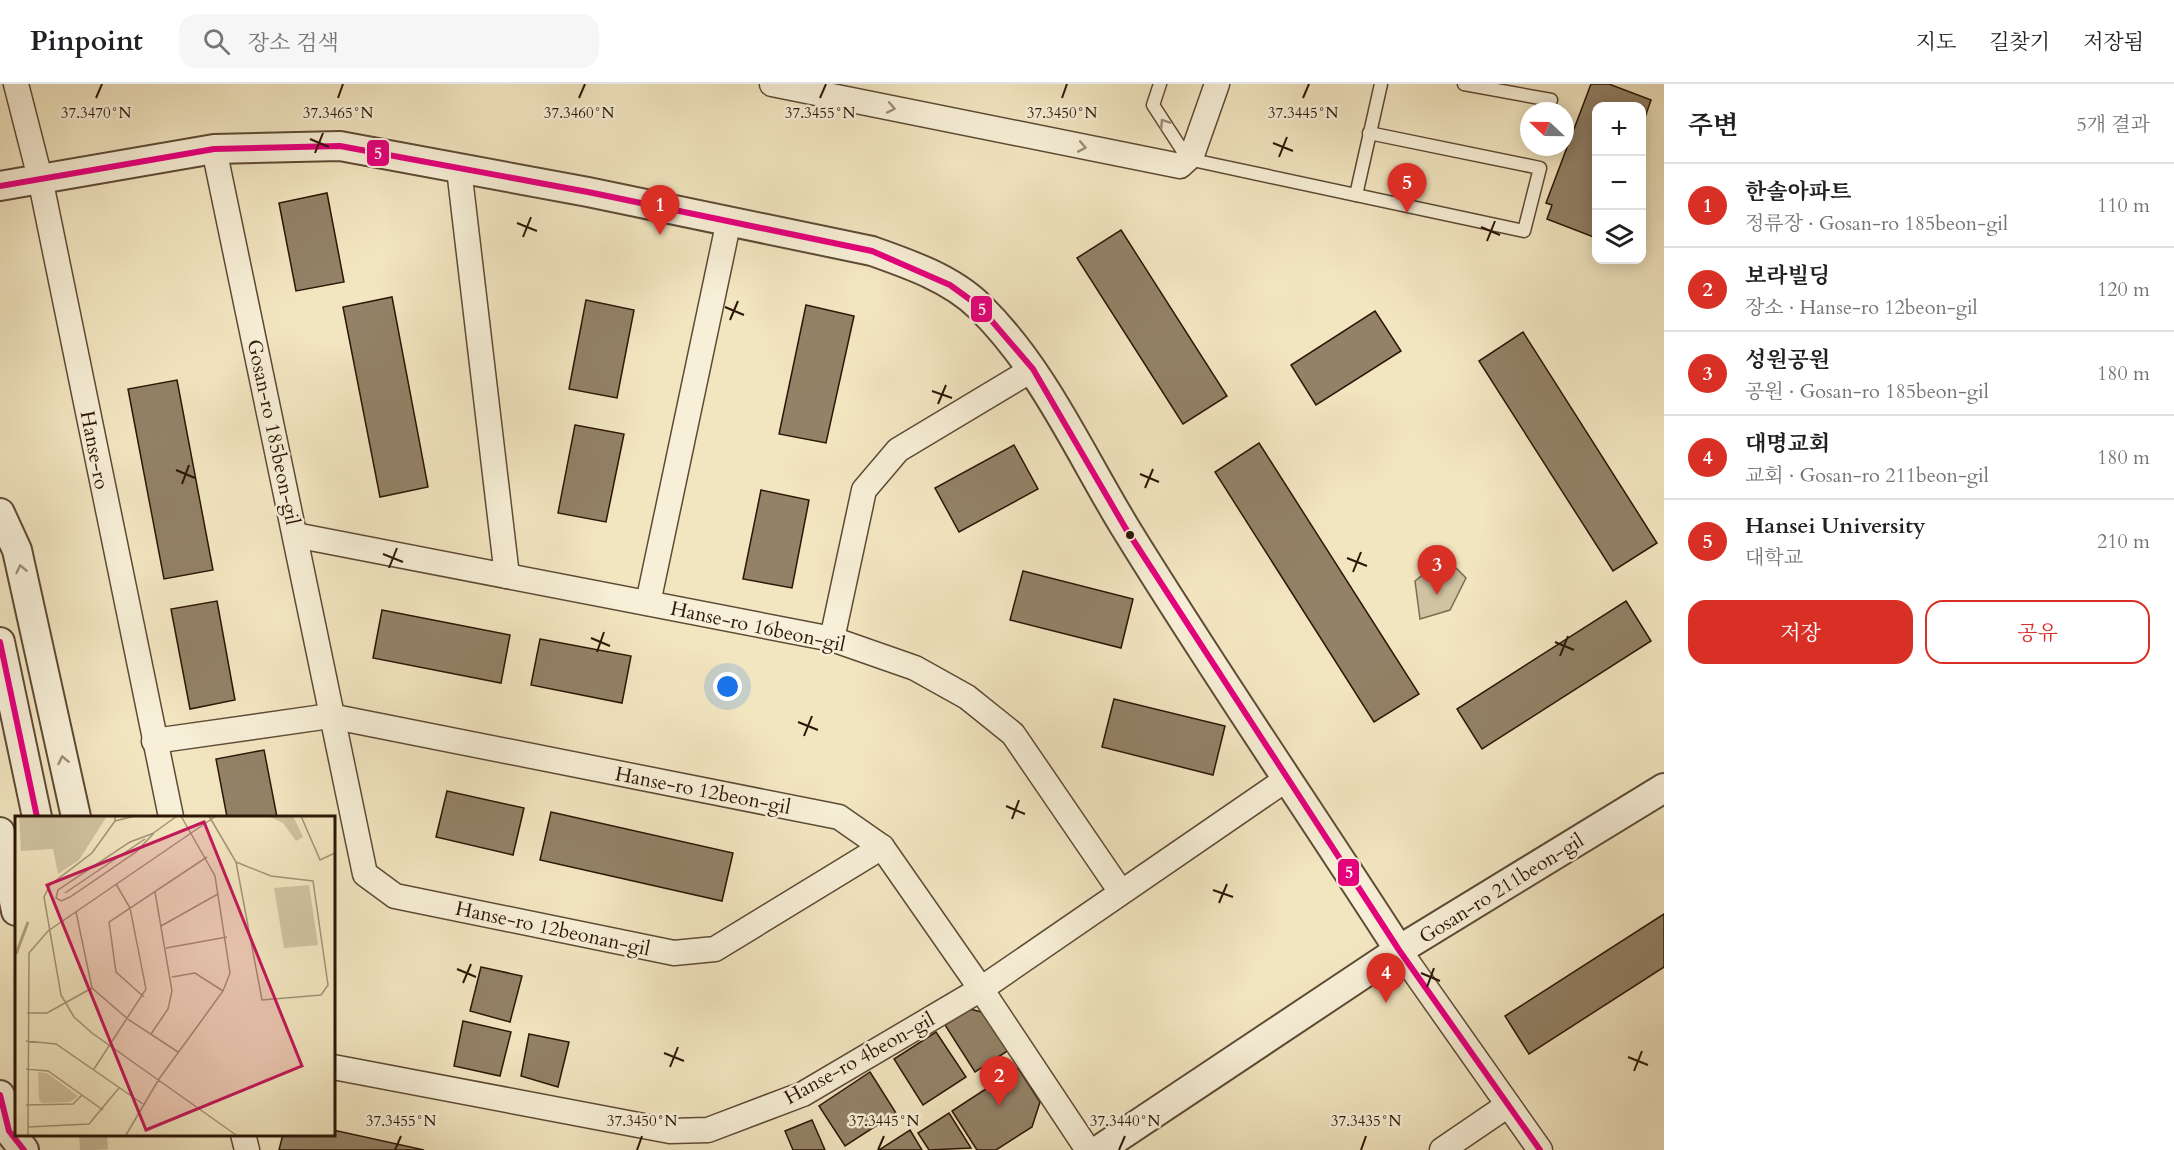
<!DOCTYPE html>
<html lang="ko">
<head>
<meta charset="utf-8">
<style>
	body { margin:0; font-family:Cardo,"Noto Serif KR",serif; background:#f6f6f6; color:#202124 }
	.controls { position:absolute; right:18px; top:18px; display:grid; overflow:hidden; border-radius:12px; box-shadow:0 3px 15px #0003 }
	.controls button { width:54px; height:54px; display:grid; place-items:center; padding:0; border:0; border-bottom:2px solid #e0e0e0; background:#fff; color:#202124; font:30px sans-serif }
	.compass { position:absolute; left:1520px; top:18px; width:54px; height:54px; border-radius:50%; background:#fff; box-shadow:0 3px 15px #0003; rotate:292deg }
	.you { position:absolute; left:728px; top:603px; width:21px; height:21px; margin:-15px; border:4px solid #fff; border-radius:50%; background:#1a73e8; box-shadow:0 0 0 9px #1a73e833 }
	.badge { display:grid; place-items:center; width:39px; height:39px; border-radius:50%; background:#d93025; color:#fff; font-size:20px; font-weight:700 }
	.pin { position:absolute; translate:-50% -50px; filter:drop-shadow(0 2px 3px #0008) }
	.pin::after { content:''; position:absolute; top:32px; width:21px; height:18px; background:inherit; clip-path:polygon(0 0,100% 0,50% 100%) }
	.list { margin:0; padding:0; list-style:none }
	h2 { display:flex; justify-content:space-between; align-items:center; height:78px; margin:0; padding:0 24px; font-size:26px }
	h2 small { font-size:20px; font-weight:400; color:#757577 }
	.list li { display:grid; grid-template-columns:39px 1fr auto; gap:18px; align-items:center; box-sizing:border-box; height:84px; padding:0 24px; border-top:2px solid #e0e0e0 }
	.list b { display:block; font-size:22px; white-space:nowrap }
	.list p { margin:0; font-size:20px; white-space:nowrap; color:#757577 }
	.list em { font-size:20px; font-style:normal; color:#757577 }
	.actions { display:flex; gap:12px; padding:18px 24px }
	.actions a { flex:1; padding:14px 0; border:2px solid #d93025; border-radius:18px; text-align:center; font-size:21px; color:#d93025 }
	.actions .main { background:#d93025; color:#fff }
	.icon { flex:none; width:33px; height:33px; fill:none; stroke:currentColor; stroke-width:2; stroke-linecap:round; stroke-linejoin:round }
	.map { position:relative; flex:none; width:1664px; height:1066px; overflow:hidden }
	header { display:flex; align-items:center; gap:36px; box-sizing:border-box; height:84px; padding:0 30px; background:#fff; border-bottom:2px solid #e0e0e0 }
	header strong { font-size:28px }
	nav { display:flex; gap:33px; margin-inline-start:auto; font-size:21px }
	.search { width:420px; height:54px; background:#f6f6f6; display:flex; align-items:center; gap:15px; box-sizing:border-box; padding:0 21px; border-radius:18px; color:#757577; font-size:22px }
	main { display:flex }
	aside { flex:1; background:#fff }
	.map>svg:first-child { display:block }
	.green { fill:#d0c3a1; stroke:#7e6c54; stroke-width:1.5 }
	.building { fill:#938267; stroke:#2c1606; stroke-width:1.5 }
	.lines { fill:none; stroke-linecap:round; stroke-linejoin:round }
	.tertiary-tunnel { stroke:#cabc9c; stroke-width:28; stroke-dasharray:28 14; stroke-linecap:butt }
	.service-casing { stroke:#5e4a35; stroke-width:15 }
	.minor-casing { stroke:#5e4a35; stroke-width:27 }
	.tertiary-casing { stroke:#5e4a35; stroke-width:32 }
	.service { stroke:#f7efd7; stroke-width:12 }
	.minor { stroke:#f7efd7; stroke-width:24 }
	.tertiary { stroke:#f7efd7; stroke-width:28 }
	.bus-1-casing { stroke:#f7efd7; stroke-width:10 }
	.bus-1 { stroke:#e5007d; stroke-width:6 }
	.oneway { stroke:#9c8d79 }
	.ticks { fill:none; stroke:#2c1606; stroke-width:2 }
	.bus-dot { fill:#2c1606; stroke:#f7efd7; stroke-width:2 }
	.labels { text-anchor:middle; stroke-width:5; stroke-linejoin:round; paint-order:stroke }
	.street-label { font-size:20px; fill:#2c1606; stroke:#f7efd7 }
	.inset-river { fill:none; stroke:#af9f81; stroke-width:3 }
	.inset-road { fill:none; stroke:#a39376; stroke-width:1.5 }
	.view { fill:#c2185b; fill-opacity:0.15; stroke:#c2185b; stroke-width:3 }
	.inset-edge { fill:none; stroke:#2c1606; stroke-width:3 }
	.ticks-label { font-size:15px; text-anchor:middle; fill:#2c1606; stroke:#f7efd7; stroke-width:5; stroke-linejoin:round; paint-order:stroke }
	.line-badge { stroke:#f7efd7; stroke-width:2 }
	.badge-label { font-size:16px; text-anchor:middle; font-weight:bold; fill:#fff }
</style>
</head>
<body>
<header>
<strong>Pinpoint</strong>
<div class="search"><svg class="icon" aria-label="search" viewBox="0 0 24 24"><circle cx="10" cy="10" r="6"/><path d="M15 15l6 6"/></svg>장소 검색</div>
<nav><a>지도</a><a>길찾기</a><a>저장됨</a></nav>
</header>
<main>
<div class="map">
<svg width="1664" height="1066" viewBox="0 0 1664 1066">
	<rect width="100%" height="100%" fill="#f2e6c1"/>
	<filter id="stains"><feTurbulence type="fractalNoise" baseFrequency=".00333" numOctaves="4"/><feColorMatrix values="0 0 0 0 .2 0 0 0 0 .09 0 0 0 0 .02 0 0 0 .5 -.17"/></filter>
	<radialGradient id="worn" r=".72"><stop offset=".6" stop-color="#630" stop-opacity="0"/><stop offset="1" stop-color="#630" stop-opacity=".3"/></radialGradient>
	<path class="green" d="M1445 473 1466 494 1450 526 1420 535 1415 497Z"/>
	<g class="building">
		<path d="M1591 0H1609L1651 16 1642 42V22H1596V154L1547 135 1552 121 1546 119Z"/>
		<path d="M327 109 344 198 296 207 279 119Z"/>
		<path d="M1121 146 1227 312 1183 340 1077 174Z"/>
		<path d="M392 213 428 403 380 413 343 223Z"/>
		<path d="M586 216 634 226 617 314 569 305Z"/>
		<path d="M806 221 854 232 826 359 779 350Z"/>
		<path d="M1375 227 1401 267 1316 321 1291 281Z"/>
		<path d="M1523 248 1657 459 1613 487 1479 277Z"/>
		<path d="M177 296 213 486 164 495 128 305Z"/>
		<path d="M575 341 624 350 606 438 558 429Z"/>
		<path d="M1259 359 1419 610 1374 638 1215 388Z"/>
		<path d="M1014 361 1038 405 959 448 935 404Z"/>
		<path d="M761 406 809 416 792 504 743 495Z"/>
		<path d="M1023 487 1133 515 1121 564 1010 536Z"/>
		<path d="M217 517 235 616 190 625 171 525Z"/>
		<path d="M1626 517 1651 557 1482 665 1457 625Z"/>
		<path d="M382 526 510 551 501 599 373 574Z"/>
		<path d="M540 555 631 572 622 619 531 601Z"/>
		<path d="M1114 615 1225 642 1213 691 1102 663Z"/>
		<path d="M264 666 277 733H227L216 675Z"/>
		<path d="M447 707 524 724 513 771 436 753Z"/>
		<path d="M551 728 733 769 722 817 540 776Z"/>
		<path d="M1664 830V883L1529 970 1505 932Z"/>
		<path d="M481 883 522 892 510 938 470 927Z"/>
		<path d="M970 925 985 929 1009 966 975 988 945 941Z"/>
		<path d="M463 937 511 948 500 992 454 982Z"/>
		<path d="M936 948 966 993 923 1021 894 975Z"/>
		<path d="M529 950 569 958 558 1003 521 992Z"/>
		<path d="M1018 984 1040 1018 1032 1043 996 1066H977L952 1027Z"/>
		<path d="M870 988 896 1029 845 1062 819 1022Z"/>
		<path d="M949 1029 971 1064 929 1066 918 1049Z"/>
		<path d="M812 1036 825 1066H793L785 1047Z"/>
		<path d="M333 1046 424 1066H279L283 1050H333Z"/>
		<path d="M910 1046 922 1066H879Z"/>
	</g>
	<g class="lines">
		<path class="tertiary-tunnel" d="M93 1050 94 1066"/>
		<defs>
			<g id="service">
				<path d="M1160 0 1153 21 1188 75 1524 147 1540 84 1369 49"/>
				<path d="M1464 0 1551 16"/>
				<path d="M1356 111 1381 0"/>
			</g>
			<g id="minor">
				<path d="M16 0 40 94 171 733"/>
				<path d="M772 0 1180 82 1192 71 1217 0"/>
				<path d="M214 65 365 790 395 812 674 869 715 865 882 763"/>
				<path d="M459 85 507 492"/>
				<path d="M295 451 832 555 915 584 967 613 1013 650 1121 808"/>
				<path d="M648 519 729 136"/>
				<path d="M832 555 864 406 898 366 1033 285"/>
				<path d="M154 657 330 632 839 733 882 763 981 905 1088 1066"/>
				<path d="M1399 866 1540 1066"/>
				<path d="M333 983 670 1047 708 1046 803 1010 981 905 1288 694"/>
				<path d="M243 1050 247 1066"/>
				<path d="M1442 1066 1508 1021"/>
			</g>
			<g id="tertiary">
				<path d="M0 102 214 65 340 62 588 108 872 167C909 180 952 195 980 223 1044 286 1080 370 1126 445 1214 588 1309 726 1399 866"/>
				<path d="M0 429 17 466 76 733"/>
				<path d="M0 558 37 733"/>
				<path d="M0 748 16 827"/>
				<path d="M0 1011 9 1047 24 1066"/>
				<path d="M1099 1066 1399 866 1664 704"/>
			</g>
		</defs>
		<use href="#service" class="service-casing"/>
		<use href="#minor" class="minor-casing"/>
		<use href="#tertiary" class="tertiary-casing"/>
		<use href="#service" class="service"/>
		<use href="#minor" class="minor"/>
		<use href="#tertiary" class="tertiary"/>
		<defs>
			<g id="bus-1">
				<path d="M0 102 214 65 340 62 588 108 872 167 950 201 979 222 1033 285 1126 445 1399 866 1540 1066"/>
				<path d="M0 558 37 733"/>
				<path d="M0 1011 9 1047 24 1066"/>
			</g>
		</defs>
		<use href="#bus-1" class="bus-1-casing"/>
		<use href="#bus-1" class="bus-1"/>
	</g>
	<defs><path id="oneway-chevron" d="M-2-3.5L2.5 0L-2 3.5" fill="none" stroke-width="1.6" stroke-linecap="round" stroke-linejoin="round" transform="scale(1.5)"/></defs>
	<g class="oneway">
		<use href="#oneway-chevron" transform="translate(891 24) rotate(11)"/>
		<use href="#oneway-chevron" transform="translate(1164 39) rotate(-123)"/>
		<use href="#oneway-chevron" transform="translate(1082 63) rotate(11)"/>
		<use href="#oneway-chevron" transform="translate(21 485) rotate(-102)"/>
		<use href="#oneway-chevron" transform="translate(63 676) rotate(-102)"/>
	</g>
	<path class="ticks" d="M96 14 102 0M338 14 343 0M579 14 585 0M820 14 826 0M1062 14 1067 0M1303 14 1309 0M310 55 329 63M1273 59 1293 67M315 69 323 49M1279 73 1287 53M517 139 537 147M1481 143 1500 151M523 153 531 133M1487 157 1495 137M725 223 744 231M730 236 738 217M932 307 952 314M938 320 946 301M176 386 195 394M1140 390 1159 398M182 400 189 381M1145 404 1153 385M383 470 403 478M1347 474 1367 482M389 484 397 464M1353 488 1361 468M591 554 610 562M1555 558 1574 566M597 568 604 548M1560 572 1568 552M798 638 818 646M804 652 812 632M1006 722 1025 730M1012 735 1019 716M1213 806 1233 813M1219 819 1227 800M457 885 476 893M1421 889 1440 897M463 899 471 880M1427 903 1434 884M664 969 684 977M1628 973 1648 981M670 983 678 963M1634 987 1642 967M395 1066 401 1052M637 1066 642 1052M878 1066 884 1052M1119 1066 1125 1052M1361 1066 1366 1052"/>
	<circle class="bus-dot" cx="1130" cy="451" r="5"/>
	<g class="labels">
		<g class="street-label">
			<text transform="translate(274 348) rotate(78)" y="7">Gosan-ro 185beon-gil</text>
			<text transform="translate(95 366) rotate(79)" y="7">Hanse-ro</text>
			<text transform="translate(758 542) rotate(12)" y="7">Hanse-ro 16beon-gil</text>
			<text transform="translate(703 706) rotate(11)" y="7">Hanse-ro 12beon-gil</text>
			<text transform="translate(1501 804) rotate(-32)" y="7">Gosan-ro 211beon-gil</text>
			<text transform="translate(553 844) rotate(12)" y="7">Hanse-ro 12beonan-gil</text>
			<text transform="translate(859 974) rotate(-29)" y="7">Hanse-ro 4beon-gil</text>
		</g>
	</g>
	<g transform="translate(15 732)">
		<rect width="320" height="320" fill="#f2e6c1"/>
		<path d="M4 0H92L64 44 43 58 38 33 6 35ZM253 0H278L288 21 281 25 268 7ZM294 69 303 129 269 132 259 72ZM23 256 32 257 63 280 55 286 27 287 24 284Z" fill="#d0c3a1"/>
		<path class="inset-river" d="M1 138 13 106"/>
		<path class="inset-road" d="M100 0V5L77 37 35 69 29 81 46 179 59 201 77 217 221 319M194 0 221 46 247 184 306 179 313 169 298 65 256 60 221 46M286 0 305 44 320 37M100 5 120 0M139 17 121 36 55 81 46 85 41 82 43 74 115 26ZM137 18 162 0M50 77 130 23M61 96 77 172 114 204 163 236M146 110 203 78M151 132 212 121M157 161 180 157 208 175M129 181 101 156 94 106 192 41M12 197H32L77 172M136 218 153 193 157 175 140 76M11 225 41 228 128 288M11 253 33 255 88 294M79 253 131 173 115 92 101 68M11 289 58 288 67 279M13 311 74 308 104 272M13 319 14 137 33 115 201 0M111 319 144 263 208 175 215 157 200 60 166 0"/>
		<path class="view" d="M189 6 287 250 131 314 32 69Z"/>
		<rect width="320" height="320" class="inset-edge"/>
	</g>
	<g class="ticks-label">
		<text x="96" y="34">37.3470°N</text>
		<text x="338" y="34">37.3465°N</text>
		<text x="579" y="34">37.3460°N</text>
		<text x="820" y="34">37.3455°N</text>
		<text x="1062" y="34">37.3450°N</text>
		<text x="1303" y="34">37.3445°N</text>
		<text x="401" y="1042">37.3455°N</text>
		<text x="642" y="1042">37.3450°N</text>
		<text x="884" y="1042">37.3445°N</text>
		<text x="1125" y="1042">37.3440°N</text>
		<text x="1366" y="1042">37.3435°N</text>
	</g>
	<g class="line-badge">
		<rect x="366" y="55" width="24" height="28" rx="6" fill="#e5007d"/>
		<rect x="970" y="211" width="23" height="28" rx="6" fill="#e5007d"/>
		<rect x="1337" y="774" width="23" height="29" rx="6" fill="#e5007d"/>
	</g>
	<g class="badge-label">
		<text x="378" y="75">5</text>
		<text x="982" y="231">5</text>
		<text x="1349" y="794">5</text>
	</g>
	<rect width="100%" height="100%" filter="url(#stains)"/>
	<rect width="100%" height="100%" fill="url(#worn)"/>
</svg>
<div class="controls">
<button>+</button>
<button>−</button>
<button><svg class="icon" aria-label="layers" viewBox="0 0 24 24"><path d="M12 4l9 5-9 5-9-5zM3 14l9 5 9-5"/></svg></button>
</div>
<svg class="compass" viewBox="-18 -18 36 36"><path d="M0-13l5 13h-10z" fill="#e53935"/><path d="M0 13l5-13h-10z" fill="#757577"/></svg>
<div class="you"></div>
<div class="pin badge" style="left:660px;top:151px">1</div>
<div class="pin badge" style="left:999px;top:1022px">2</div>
<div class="pin badge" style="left:1437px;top:511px">3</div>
<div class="pin badge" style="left:1386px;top:919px">4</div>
<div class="pin badge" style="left:1407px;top:129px">5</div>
</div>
<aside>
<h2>주변<small>5개 결과</small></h2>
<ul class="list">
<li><span class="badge">1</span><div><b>한솔아파트</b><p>정류장 · Gosan-ro 185beon-gil</p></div><em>110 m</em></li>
<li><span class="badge">2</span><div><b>보라빌딩</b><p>장소 · Hanse-ro 12beon-gil</p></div><em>120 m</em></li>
<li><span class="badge">3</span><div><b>성원공원</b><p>공원 · Gosan-ro 185beon-gil</p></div><em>180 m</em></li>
<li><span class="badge">4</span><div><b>대명교회</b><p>교회 · Gosan-ro 211beon-gil</p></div><em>180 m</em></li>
<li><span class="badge">5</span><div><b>Hansei University</b><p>대학교</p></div><em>210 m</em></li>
</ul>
<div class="actions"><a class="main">저장</a><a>공유</a></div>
</aside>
</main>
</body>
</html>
